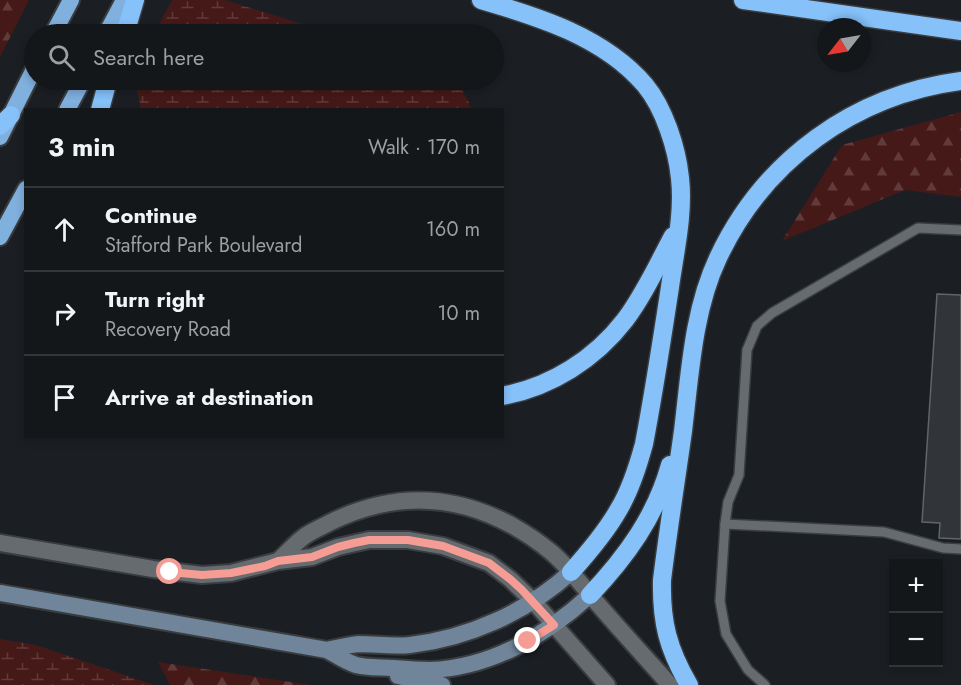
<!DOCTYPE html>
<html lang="en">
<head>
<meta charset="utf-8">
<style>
	body { margin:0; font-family:Jost,sans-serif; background:#212427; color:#f1f3f6 }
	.controls { position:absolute; right:18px; bottom:18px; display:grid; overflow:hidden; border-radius:0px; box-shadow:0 3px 9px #0003 }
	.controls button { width:54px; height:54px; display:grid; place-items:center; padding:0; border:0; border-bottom:2px solid #333639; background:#14171a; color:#f1f3f6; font:30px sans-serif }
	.compass { position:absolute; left:817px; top:18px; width:54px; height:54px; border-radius:50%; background:#14171a; box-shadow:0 3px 9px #0003; rotate:239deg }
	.stop { position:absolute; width:18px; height:18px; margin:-14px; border:4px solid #f59c94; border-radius:50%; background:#fff }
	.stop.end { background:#f59c94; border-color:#fff; box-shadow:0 2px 6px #0008 }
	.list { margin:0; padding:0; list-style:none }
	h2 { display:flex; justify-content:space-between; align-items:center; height:78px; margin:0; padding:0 24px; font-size:26px }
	h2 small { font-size:20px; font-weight:400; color:#9d9fa2 }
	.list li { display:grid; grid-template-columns:39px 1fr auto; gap:18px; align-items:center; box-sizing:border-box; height:84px; padding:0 24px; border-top:2px solid #333639 }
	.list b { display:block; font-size:22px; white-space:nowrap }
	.list p { margin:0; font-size:20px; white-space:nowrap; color:#9d9fa2 }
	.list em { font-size:20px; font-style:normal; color:#9d9fa2 }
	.icon { flex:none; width:33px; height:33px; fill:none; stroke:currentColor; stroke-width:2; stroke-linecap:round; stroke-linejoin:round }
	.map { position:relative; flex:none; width:961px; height:685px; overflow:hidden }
	.search { position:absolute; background:#14171a; box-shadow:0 3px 9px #0003; left:24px; top:24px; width:480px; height:66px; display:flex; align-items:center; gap:15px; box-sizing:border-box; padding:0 21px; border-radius:33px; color:#9d9fa2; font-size:22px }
	.panel { position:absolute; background:#14171a; box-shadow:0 3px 9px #0003; left:24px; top:108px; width:480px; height:330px; border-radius:0px }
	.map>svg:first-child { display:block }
	.forest { fill:url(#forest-firs) }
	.wetland { fill:url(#wetland-marsh) }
	.building { fill:#31353a; stroke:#60656a; stroke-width:1.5 }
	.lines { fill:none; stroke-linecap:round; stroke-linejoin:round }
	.service-casing { stroke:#3a3d40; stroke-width:12 }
	.tertiary-casing { stroke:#3a3d40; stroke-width:20 }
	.secondary-casing { stroke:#3a3d40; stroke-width:20 }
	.trunk-casing { stroke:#3a3d40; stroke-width:20 }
	.motorway-casing { stroke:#3a3d40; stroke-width:21 }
	.service { stroke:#666b70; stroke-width:9 }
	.tertiary { stroke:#666b70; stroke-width:16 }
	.secondary { stroke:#708599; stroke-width:16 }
	.trunk { stroke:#80b0de; stroke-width:16 }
	.motorway { stroke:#86c1fa; stroke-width:18 }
	.route { stroke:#f59c94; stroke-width:8 }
</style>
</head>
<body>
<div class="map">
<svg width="961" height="685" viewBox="0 0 961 685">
	<defs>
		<pattern id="forest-firs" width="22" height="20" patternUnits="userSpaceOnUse" patternTransform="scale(1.5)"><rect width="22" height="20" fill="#451917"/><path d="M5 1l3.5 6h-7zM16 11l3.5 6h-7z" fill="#603b3a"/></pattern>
		<pattern id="wetland-marsh" width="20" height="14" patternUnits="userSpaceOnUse" patternTransform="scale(1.5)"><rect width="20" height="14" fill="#451917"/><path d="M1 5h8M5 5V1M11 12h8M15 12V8" fill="none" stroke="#603b3a"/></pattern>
	</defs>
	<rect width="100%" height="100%" fill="#1b1f23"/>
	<g class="forest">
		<path d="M0 0H29L0 57Z"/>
		<path d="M961 112V197L905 190 782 241 842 145Z"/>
		<path d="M158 662 311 685H170Z"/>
	</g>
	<g class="wetland">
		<path d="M172 0H225L334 34H154Z"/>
		<path d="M135 80H457L472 109H141Z"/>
		<path d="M0 639 36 645 154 685H0Z"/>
	</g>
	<path class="building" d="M937 294 961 295V539L939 538 940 523 922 522Z"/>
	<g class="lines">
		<defs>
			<g id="service">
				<path d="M725 524 884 532 943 548 961 549"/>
				<path d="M765 685 748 670 726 634 720 601 725 524 728 502 739 475 747 350 757 326 772 313 918 228 961 230"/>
			</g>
			<g id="tertiary">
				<path d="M0 543 153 569 202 575 231 573 278 561 312 557 338 547 369 540H408L443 546 489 563 510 579 534 602 607 685"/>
				<path d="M278 561C287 553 295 543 305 536 313 530 324 526 333 521 394 492 455 494 513 526 527 534 539 542 551 552 569 567 582 586 597 603 621 631 646 658 670 685"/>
			</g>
			<g id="secondary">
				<path d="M0 593 327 650C336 655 346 662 356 665 367 668 381 667 393 668 405 669 417 670 430 670 490 668 547 635 590 595"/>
				<path d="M327 650C337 648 348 645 359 644 376 644 393 647 410 645 469 638 527 612 571 572"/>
				<path d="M398 676 442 685"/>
			</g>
			<g id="trunk">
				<path d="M53 34 71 0"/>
				<path d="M106 34 124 0"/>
				<path d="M67 110 83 80"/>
				<path d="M0 137 34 69"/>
				<path d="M0 237 26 189"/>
			</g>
			<g id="motorway">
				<path d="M481 0C539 17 604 37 645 85 664 108 677 148 680 178 684 214 675 251 670 287 662 339 654 392 644 444 638 466 631 489 619 509 606 532 589 552 571 572"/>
				<path d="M743 0 961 31"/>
				<path d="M125 34 135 0"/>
				<path d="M100 110 108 80"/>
				<path d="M0 126 11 115"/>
				<path d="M502 396C551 387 595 359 625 320 644 295 658 264 673 236"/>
				<path d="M590 595C626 557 656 516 670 465"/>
				<path d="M689 685C668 649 661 622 662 580 668 531 676 481 683 431 690 374 693 311 718 258 764 160 854 95 961 81"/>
			</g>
		</defs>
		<use href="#service" class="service-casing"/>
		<use href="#tertiary" class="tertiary-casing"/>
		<use href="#secondary" class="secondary-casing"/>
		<use href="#trunk" class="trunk-casing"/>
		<use href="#motorway" class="motorway-casing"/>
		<use href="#service" class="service"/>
		<use href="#tertiary" class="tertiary"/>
		<use href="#secondary" class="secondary"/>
		<use href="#trunk" class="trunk"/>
		<use href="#motorway" class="motorway"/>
	</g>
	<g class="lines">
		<path class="route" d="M170 572 202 575 231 573 265 566 278 561 312 557 338 547 354 543 369 540H408L443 546 489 563 510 579 522 590 554 625 528 641"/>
	</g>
</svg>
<div class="controls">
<button>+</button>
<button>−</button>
</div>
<svg class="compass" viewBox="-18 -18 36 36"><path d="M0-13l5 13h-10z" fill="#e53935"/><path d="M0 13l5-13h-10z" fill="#9d9fa2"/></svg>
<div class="stop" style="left:170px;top:572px"></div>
<div class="stop end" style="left:528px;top:641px"></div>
<div class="search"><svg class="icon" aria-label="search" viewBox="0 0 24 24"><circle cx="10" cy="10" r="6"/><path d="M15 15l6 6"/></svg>Search here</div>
<section class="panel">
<h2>3 min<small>Walk · 170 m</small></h2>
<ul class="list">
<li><svg class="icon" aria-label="ahead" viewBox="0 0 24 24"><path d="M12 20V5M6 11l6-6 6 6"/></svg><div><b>Continue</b><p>Stafford Park Boulevard</p></div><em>160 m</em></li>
<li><svg class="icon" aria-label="right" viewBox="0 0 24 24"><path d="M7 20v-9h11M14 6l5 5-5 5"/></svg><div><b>Turn right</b><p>Recovery Road</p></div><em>10 m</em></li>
<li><svg class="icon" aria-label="arrive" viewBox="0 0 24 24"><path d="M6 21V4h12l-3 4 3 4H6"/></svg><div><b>Arrive at destination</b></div></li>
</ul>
</section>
</div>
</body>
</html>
